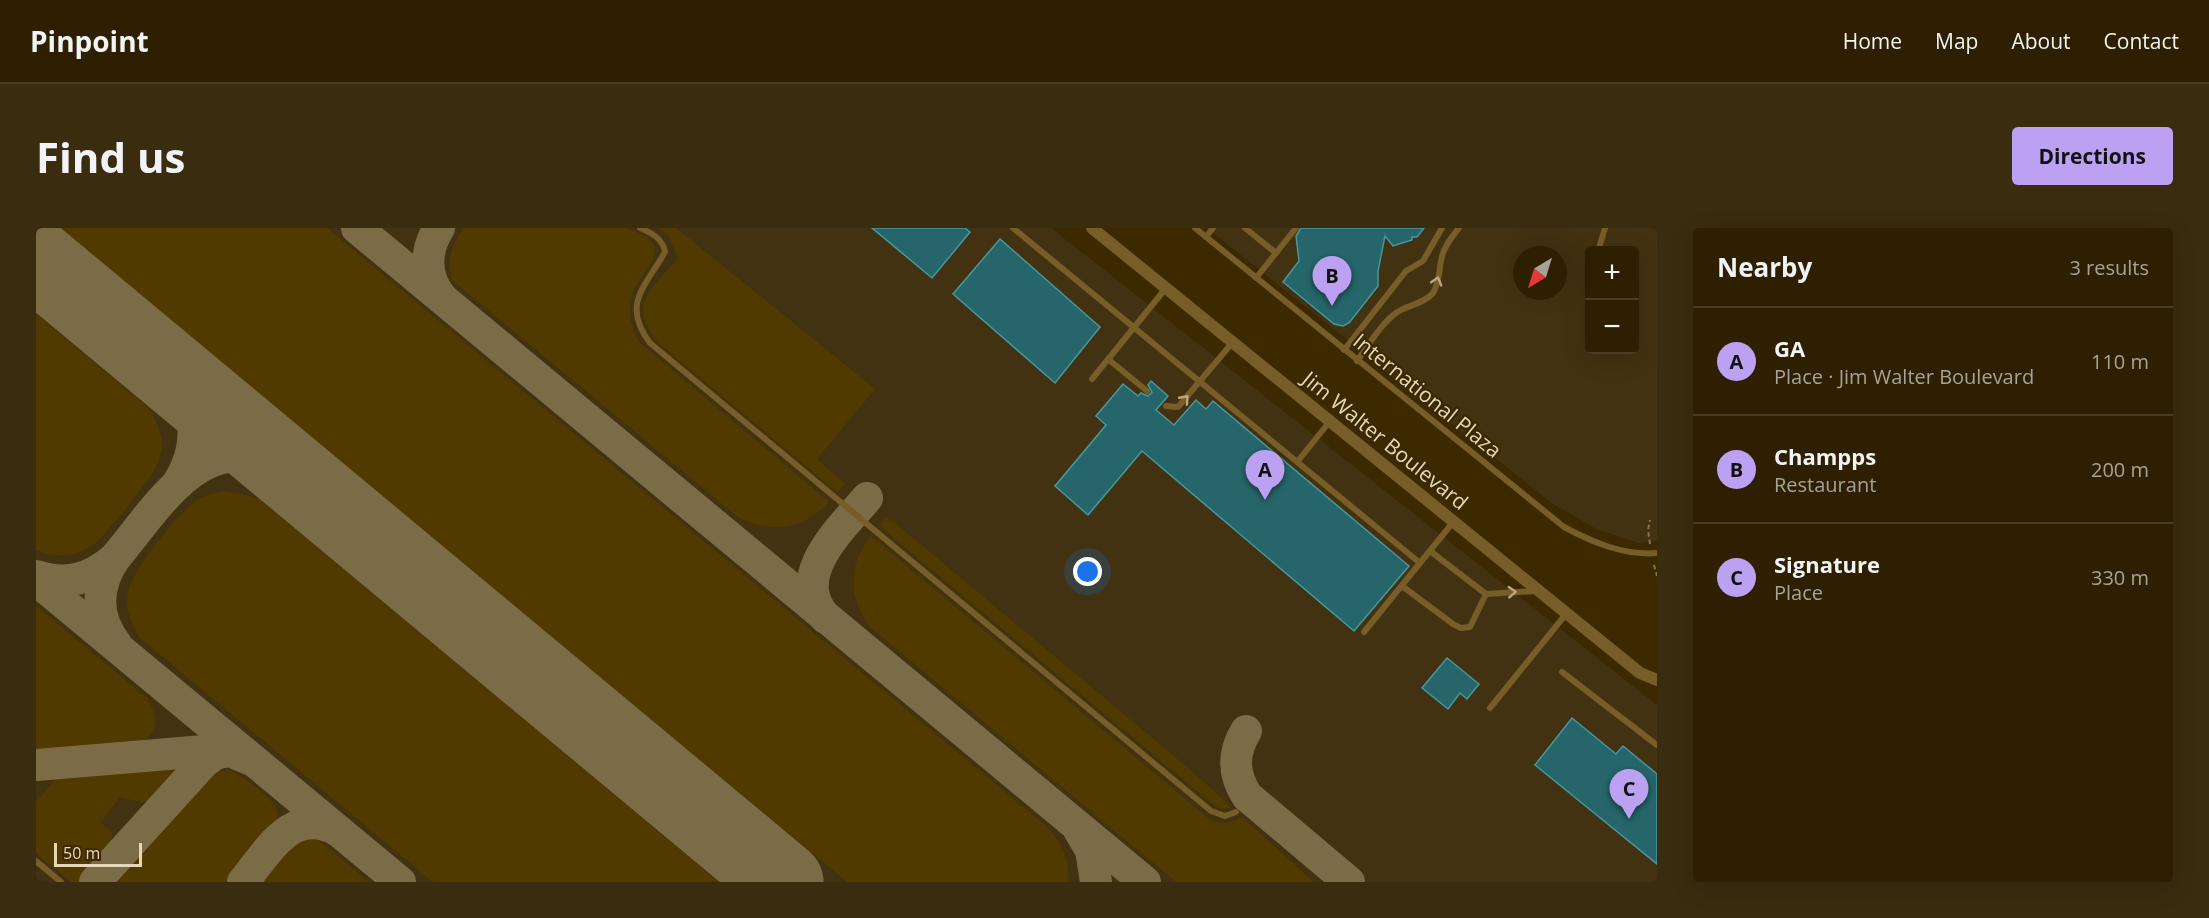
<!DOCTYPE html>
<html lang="en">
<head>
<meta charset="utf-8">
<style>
	body { margin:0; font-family:"Open Sans",sans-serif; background:#392c0f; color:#f1f3f6 }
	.controls { position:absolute; right:18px; top:18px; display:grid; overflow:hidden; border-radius:6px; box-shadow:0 6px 24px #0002 }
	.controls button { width:54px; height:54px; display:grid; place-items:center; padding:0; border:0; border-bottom:2px solid #483d22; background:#2d1f00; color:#f1f3f6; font:30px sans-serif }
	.compass { position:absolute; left:1477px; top:18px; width:54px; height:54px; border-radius:50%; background:#2d1f00; box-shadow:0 6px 24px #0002; rotate:218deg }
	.scale { position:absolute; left:18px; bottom:15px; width:88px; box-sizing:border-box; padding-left:6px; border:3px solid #e6d7bc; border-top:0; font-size:16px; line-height:21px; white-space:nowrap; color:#e6d7bc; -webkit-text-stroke:4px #3c2900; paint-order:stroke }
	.you { position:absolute; left:1052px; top:344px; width:21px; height:21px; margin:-15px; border:4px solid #fff; border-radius:50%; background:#1a73e8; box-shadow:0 0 0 9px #1a73e833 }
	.badge { display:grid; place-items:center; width:39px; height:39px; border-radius:50%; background:#bca0f2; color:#111; font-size:20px; font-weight:700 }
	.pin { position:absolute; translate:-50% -50px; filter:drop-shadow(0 2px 3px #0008) }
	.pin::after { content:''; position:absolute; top:32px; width:21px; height:18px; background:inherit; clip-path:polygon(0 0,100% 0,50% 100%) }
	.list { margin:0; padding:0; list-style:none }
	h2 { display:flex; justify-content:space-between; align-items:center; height:78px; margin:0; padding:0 24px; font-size:26px }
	h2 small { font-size:20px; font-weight:400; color:#a7a299 }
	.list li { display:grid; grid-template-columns:39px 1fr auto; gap:18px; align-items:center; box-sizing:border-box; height:108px; padding:0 24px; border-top:2px solid #483d22 }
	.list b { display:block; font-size:22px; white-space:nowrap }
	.list p { margin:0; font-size:20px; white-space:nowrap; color:#a7a299 }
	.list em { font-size:20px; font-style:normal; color:#a7a299 }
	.map { position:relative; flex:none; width:1621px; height:654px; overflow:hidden; border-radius:6px }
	header { display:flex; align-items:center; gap:36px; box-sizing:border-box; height:84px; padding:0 30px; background:#2d1f00; border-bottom:2px solid #483d22 }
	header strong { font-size:28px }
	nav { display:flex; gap:33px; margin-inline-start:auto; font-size:21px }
	.intro { display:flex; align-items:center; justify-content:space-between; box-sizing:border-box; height:144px; padding:0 36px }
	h1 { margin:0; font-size:42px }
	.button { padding:15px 27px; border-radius:6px; background:#bca0f2; color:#111; font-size:21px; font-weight:700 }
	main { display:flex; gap:36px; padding:0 36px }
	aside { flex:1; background:#2d1f00; border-radius:6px; box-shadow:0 6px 24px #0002 }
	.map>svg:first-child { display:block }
	.built { fill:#423211; fill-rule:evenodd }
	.green { fill:#513a00 }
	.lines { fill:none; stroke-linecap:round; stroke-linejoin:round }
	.taxiway { stroke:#7c6b47; stroke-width:32 }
	.runway { stroke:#7c6b47; stroke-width:81 }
	.building { fill:#26666b; stroke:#47979f; stroke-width:1.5 }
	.path { stroke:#847350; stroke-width:2; stroke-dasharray:4.5 3; stroke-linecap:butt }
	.lane { stroke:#775d27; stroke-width:6 }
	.street { stroke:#775d27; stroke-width:12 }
	.oneway { stroke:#baa680 }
	.labels { text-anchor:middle; stroke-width:4.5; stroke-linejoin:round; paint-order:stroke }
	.street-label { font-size:21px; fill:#e6d7bc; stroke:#3c2900 }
</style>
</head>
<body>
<header>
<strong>Pinpoint</strong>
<nav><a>Home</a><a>Map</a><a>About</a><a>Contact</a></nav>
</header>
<div class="intro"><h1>Find us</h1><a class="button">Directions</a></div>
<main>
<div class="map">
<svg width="1621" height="654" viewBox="0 0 1621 654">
	<rect width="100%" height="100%" fill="#3c2900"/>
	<g class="built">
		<path d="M0 0H1015L1621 477V654H0Z"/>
		<path d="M1171 0H1621V313L1603 315 1560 301 1517 276ZM1554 22H1598V122H1554ZM1486 27H1522V63H1486Z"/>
	</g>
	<g class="green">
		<path d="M24 0H291L1009 597C1027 616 1032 628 1033 654H811Z"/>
		<path d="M428 0H590C597 3 609 6 615 13 628 30 602 49 597 64 591 79 594 100 603 114L793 274C767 301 735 307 702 289L417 53C410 32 415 18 428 0Z"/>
		<path d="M622 0H640L839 161 781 231 809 256 801 264 624 116C589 79 615 61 642 30L632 7Z"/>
		<path d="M0 86 115 182C120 194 127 208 126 221 125 226 122 234 120 239 114 251 67 311 57 317 40 329 18 330 0 322Z"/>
		<path d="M186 263 211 267 223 271 683 654H397L103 409C95 394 89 382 92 365 95 343 139 290 157 275 165 268 176 266 186 263Z"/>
		<path d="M850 290 858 294 1151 539 1191 575 1194 580 1184 581 1174 574 860 312 844 298Z"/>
		<path d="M835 308 1172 590C1185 598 1193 596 1206 589L1278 654H1140L834 399C813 371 811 336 835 308Z"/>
		<path d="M0 378 112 471C123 492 123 510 96 517L0 526Z"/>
		<path d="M145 537 148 539V543L120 574H104L84 569 65 594 77 605 76 617 73 623 44 654H35L0 625V574L18 553 32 546Z"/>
		<path d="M196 542C209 552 226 562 237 575 256 597 212 637 198 654H75L170 545Z"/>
		<path d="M267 609H274L284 613 333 654H218L253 613Z"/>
	</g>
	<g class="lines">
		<g class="taxiway">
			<path d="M321 0 1109 654"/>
			<path d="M403 0C389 22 388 48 405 69"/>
			<path d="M45 74C65 90 84 105 103 121 114 131 128 140 138 152 164 182 163 222 142 255"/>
			<path d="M0 348C31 358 55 351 79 330"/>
			<path d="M0 352 364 654"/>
			<path d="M790 390C752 348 805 301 831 270"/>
			<path d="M80 416C59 389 60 358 79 330 125 275 173 189 254 248L338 317"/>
			<path d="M1210 503C1196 526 1197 546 1211 568L1313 654"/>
			<path d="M0 537 180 522 196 524 213 531"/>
			<path d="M1043 602 1055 622 1060 654"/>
			<path d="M59 654 167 535 179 526 190 523"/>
			<path d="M207 654C233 623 255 578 301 602"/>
		</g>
		<path class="runway" d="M0 32 747 654"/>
	</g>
	<g class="building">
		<path d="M836 0H929L934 4 896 50Z"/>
		<path d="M1265 0H1388L1381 9H1376V12L1357 18 1349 8 1342 43V58L1313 95 1307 98 1298 96 1247 54 1263 33 1260 8Z"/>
		<path d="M964 11 1064 99 1019 155 917 66Z"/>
		<path d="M1115 153 1132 168 1120 182 1138 197 1160 172 1170 181 1177 173 1373 338 1318 403 1106 223 1052 287 1019 258 1070 197 1060 188 1087 156 1102 168 1105 165 1112 168 1116 164 1112 157Z"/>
		<path d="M1411 430 1443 456 1431 471 1424 465 1412 481 1386 460Z"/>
		<path d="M1536 490 1580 526 1587 518 1621 546V636L1499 537Z"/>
	</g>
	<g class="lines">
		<g class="path">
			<path d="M1614 316 1612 302 1614 292"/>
			<path d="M1618 337 1621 348"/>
		</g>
		<g class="lane">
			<path d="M604 0C616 5 627 11 629 24 609 59 585 76 614 115L1175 583 1189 588 1200 584"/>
			<path d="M977 0 1384 335 1418 293"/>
			<path d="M1159 0 1528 299C1556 314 1588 328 1621 325"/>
			<path d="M1209 0 1240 25 1220 50"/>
			<path d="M1170 9 1177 0"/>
			<path d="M1563 20 1569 0"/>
			<path d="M1240 25 1260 0"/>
			<path d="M1308 122 1370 43 1387 33 1406 0"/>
			<path d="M1072 131 1111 163"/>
			<path d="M1321 133C1333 117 1344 97 1360 85 1371 77 1388 76 1397 65 1404 54 1403 40 1406 28 1409 17 1416 9 1423 0"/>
			<path d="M1056 151 1130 60"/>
			<path d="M1130 178 1142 179 1197 114"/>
			<path d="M1262 233 1294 193"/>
			<path d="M1366 358 1417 396 1425 400 1434 399 1450 366 1394 323"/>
			<path d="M1450 366 1500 363"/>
			<path d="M1328 404 1384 335"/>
			<path d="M1526 444 1621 517"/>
			<path d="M1454 480 1530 386"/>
			<path d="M0 633 25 654"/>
		</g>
		<path class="street" d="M1056 0 1604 445 1621 452"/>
	</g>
	<defs><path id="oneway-chevron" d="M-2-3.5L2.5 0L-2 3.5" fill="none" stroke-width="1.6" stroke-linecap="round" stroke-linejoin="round" transform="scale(1.5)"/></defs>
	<g class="oneway">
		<use href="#oneway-chevron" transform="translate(1401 53) rotate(-73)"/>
		<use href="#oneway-chevron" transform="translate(1149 171) rotate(-48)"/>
		<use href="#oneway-chevron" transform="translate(1476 364) rotate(-3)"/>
	</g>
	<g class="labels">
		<g class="street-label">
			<text transform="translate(1391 168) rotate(39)" y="7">International Plaza</text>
			<text transform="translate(1349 213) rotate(39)" y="7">Jim Walter Boulevard</text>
		</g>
	</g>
</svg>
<div class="controls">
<button>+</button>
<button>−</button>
</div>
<svg class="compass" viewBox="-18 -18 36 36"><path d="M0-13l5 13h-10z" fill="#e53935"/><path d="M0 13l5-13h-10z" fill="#a7a299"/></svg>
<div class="scale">50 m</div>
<div class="you"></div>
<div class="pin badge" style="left:1229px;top:272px">A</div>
<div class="pin badge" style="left:1296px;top:78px">B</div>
<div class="pin badge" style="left:1593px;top:591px">C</div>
</div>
<aside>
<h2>Nearby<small>3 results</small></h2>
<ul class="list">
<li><span class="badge">A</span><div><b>GA</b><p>Place · Jim Walter Boulevard</p></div><em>110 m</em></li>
<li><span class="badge">B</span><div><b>Champps</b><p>Restaurant</p></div><em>200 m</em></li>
<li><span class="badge">C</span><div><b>Signature</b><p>Place</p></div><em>330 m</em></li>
</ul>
</aside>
</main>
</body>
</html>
